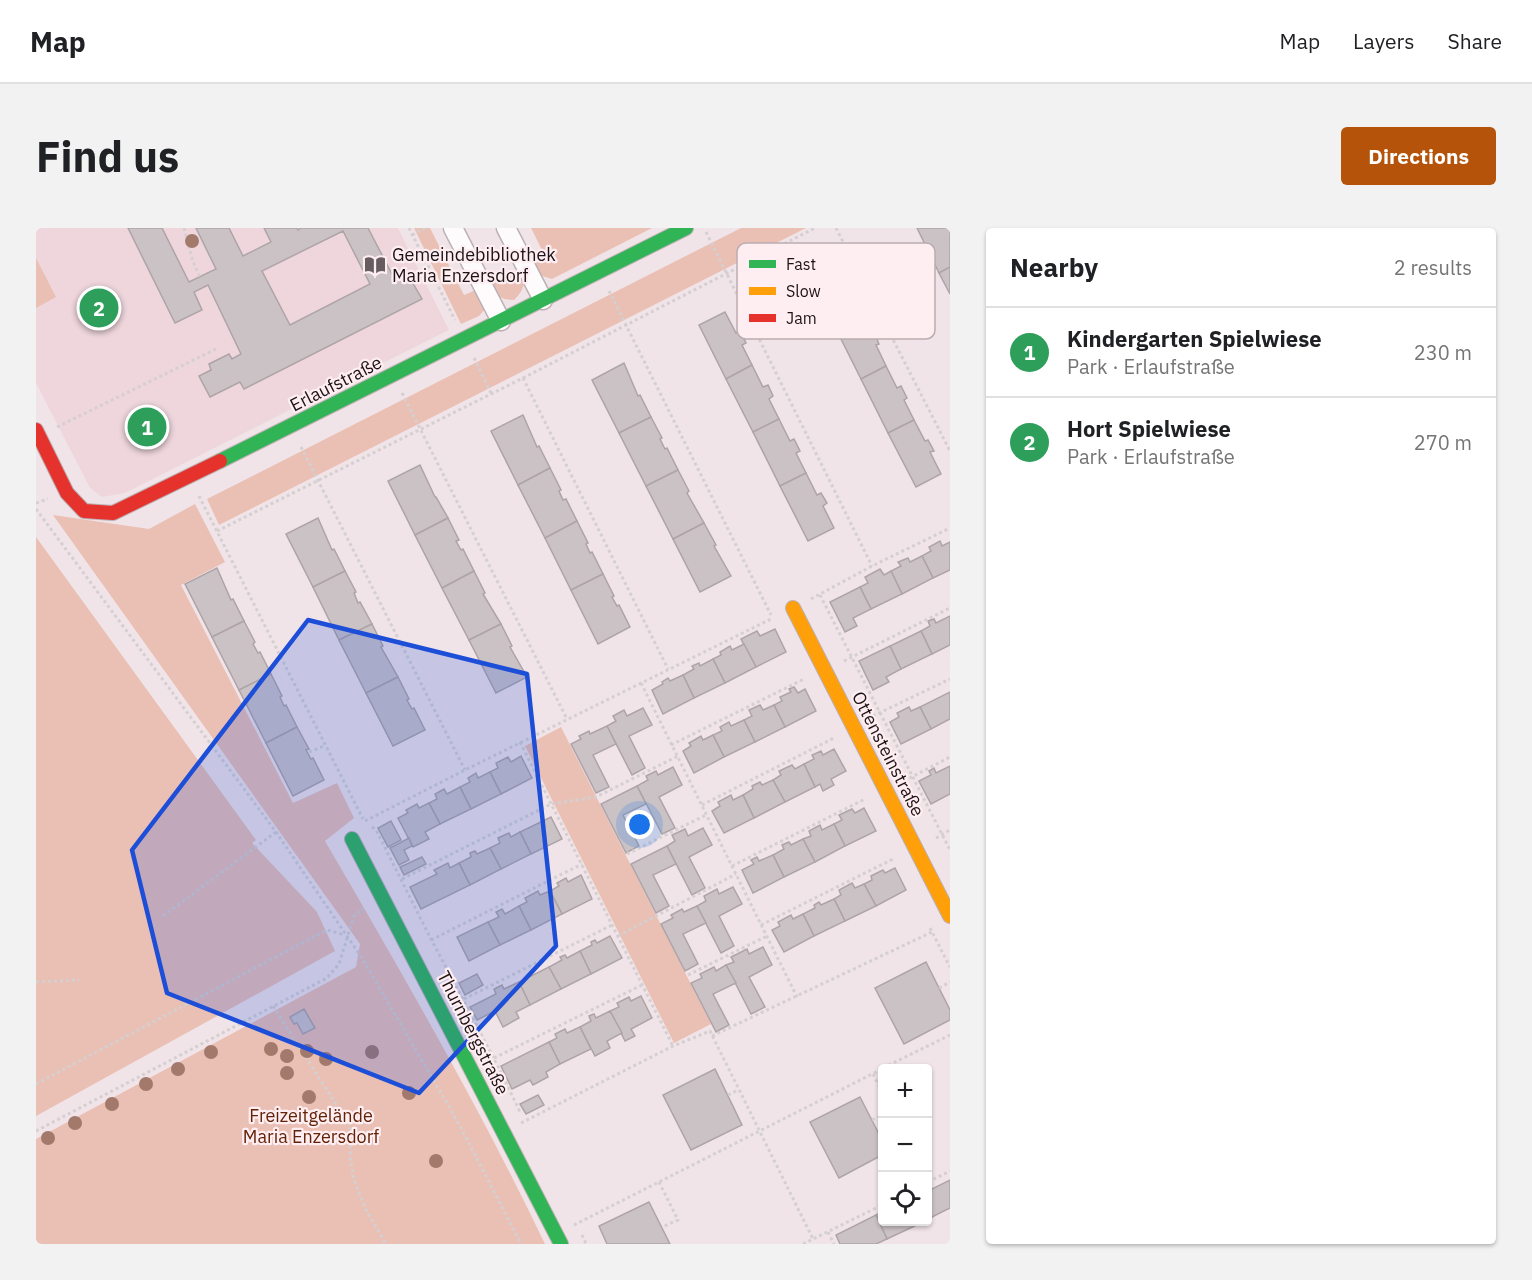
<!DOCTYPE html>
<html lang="en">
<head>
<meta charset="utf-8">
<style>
	body { margin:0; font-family:"IBM Plex Sans",sans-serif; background:#f2f2f2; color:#202124 }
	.controls { position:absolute; right:18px; bottom:18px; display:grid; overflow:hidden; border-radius:6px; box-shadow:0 2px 4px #0004 }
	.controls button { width:54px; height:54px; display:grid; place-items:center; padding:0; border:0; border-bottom:2px solid #e0e0e0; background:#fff; color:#202124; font:30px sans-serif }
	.you { position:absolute; left:604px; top:597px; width:21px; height:21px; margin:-15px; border:4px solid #fff; border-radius:50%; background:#1a73e8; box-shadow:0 0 0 9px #1a73e833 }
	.badge { display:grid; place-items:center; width:39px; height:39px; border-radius:50%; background:#b45309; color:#fff; font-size:20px; font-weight:700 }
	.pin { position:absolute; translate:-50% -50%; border:3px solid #fff; box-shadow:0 2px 6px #0006 }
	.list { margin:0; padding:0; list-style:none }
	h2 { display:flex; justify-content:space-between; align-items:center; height:78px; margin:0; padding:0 24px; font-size:26px }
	h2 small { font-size:20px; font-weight:400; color:#757577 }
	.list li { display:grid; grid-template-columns:39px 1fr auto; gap:18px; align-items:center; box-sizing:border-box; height:90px; padding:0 24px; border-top:2px solid #e0e0e0 }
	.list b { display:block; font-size:22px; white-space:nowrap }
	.list p { margin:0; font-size:20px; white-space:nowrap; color:#757577 }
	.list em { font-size:20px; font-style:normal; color:#757577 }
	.icon { flex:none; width:33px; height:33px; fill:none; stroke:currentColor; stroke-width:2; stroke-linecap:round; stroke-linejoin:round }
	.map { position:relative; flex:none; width:914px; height:1016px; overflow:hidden; border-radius:6px }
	header { display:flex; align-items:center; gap:36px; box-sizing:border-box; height:84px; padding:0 30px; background:#fff; border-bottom:2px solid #e0e0e0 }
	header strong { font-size:28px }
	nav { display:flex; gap:33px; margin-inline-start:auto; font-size:21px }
	.intro { display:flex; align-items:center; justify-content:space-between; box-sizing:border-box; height:144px; padding:0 36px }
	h1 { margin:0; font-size:42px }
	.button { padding:15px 27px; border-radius:6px; background:#b45309; color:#fff; font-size:21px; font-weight:700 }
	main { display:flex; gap:36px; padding:0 36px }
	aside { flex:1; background:#fff; border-radius:6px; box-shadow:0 2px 4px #0004 }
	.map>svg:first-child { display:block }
	.built { fill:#eed6dc }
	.green { fill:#eabfb4 }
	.building { fill:#cbc2c6; stroke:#aea4a8; stroke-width:1.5; fill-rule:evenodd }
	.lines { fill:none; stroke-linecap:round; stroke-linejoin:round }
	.street-casing { stroke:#bbb0b4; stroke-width:21 }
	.fast-casing { stroke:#bbb0b4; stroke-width:16 }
	.slow-casing { stroke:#bbb0b4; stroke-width:16 }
	.jam-casing { stroke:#bbb0b4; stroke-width:16 }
	.path { stroke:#d4d0d1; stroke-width:3; stroke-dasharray:3 3; stroke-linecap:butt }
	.street { stroke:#fdfbfc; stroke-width:18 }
	.fast { stroke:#30b455; stroke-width:14 }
	.slow { stroke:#ff9f0a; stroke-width:14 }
	.jam { stroke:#e5322d; stroke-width:14 }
	.tree { fill:#a3796c }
	.marked { fill:#1d4ed8; fill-opacity:0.2; stroke:#1d4ed8; stroke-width:4.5; stroke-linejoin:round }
	.labels { text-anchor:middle; stroke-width:4.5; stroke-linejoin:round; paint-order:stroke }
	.poi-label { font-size:18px; fill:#1c1316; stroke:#feeef2; text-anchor:start }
	.street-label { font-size:18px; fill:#1c1316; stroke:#feeef2 }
	.park-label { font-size:18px; fill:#632206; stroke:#feeef2 }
	.key { fill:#feeef2; stroke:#baacb0; stroke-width:1.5 }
	.key-label { font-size:16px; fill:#1c1316 }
</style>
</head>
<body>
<header>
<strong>Map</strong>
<nav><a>Map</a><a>Layers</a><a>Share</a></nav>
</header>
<div class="intro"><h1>Find us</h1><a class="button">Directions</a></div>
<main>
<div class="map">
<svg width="914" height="1016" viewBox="0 0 914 1016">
	<rect width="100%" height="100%" fill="#f1e4e8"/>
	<path class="built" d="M0 0H362L413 102 89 265 66 269 54 260 0 155Z"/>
	<g class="green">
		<path d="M378 0H394L428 67 442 61 449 81 443 88 425 96Z"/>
		<path d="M495 0H616L516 51 503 47 496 34 509 28Z"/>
		<path d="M705 0H770L183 297 171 271Z"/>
		<path d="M0 30 20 69 0 80Z"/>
		<path d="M483 41C490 55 489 61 478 72 464 72 459 67 453 55Z"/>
		<path d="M159 276 189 334 145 357 257 575 301 555 318 590 289 613C366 745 443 878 509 1016H0V911L320 739 324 716 17 287 113 301Z"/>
		<path d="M0 309 220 612 216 615 281 684 299 723 0 888Z"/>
		<path d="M525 499 675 796 638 815 489 518Z"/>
	</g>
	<g class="building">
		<path d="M92 0H126L153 54 180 41 160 0H193L207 28 235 14 228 0H261L262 2 265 0H332L358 50 371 45 386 71 208 161 204 154 174 169 163 148 175 142 173 136 193 126 196 131 205 126 172 57 158 64 166 82 139 95ZM307 3 334 56 254 97 226 43Z"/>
		<path d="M881 0H914V39L903 45Z"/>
		<path d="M914 39V66L903 45Z"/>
		<path d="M689 84 700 105 704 103 710 115 706 117 716 137 690 151 663 97Z"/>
		<path d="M823 84 834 106 838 104 843 116 840 117 850 138 825 151 798 97Z"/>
		<path d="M588 135 602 168 604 167 615 189 583 205 556 152Z"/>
		<path d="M716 137 727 159 732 157 737 168 733 171 743 191 717 204 690 151Z"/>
		<path d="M850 138 861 160 865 158 871 170 868 172 878 192 852 205 825 151Z"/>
		<path d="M487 187 501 219 503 218 514 240 482 257 455 203Z"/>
		<path d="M615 189 626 210 624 211 629 221 631 220 642 242 610 258 583 205Z"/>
		<path d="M743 191 754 213 758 211 764 223 760 225 770 245 744 258 717 204Z"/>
		<path d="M878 192 889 213 892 212 898 223 894 224 905 246 880 259 852 205Z"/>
		<path d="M384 237 399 269H400L412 290 379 307 352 253Z"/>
		<path d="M514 240 525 262 523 263 527 272 530 271 541 293 509 310 482 257Z"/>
		<path d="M642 242 653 263 651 265 668 295 637 311 610 258Z"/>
		<path d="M770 245 781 267 785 265 791 275 787 278 798 300 772 313 744 258Z"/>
		<path d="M282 290 296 322 298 321 309 343 277 359 250 306Z"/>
		<path d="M412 290 423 312 420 313 425 322 427 321 438 343 406 360 379 307Z"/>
		<path d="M541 293 552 315 550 316 554 325 556 324 567 346 535 362 509 310Z"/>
		<path d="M668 295 680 317 678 318 695 348 664 364 637 311Z"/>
		<path d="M904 313 906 318 914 314V342L897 350 886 328 895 323 893 319Z"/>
		<path d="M886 328 897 350 866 366 855 343 865 338 862 334 872 330 874 334Z"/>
		<path d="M181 340 195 372 197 371 208 393 176 409 149 356Z"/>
		<path d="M844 341 848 347 855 343 866 366 835 381 824 359 832 355 829 349Z"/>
		<path d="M309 343 320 364 318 365 322 375 324 374 336 396 303 412 277 359Z"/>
		<path d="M438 343 449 365 447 366 465 396 433 412 406 360Z"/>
		<path d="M567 346 578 368 576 369 581 378 583 377 594 399 562 416 535 362Z"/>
		<path d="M824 359 835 381 817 390 821 398 809 404 794 374Z"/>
		<path d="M914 388V417L896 426 885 403 894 398 892 393 898 391 900 395Z"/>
		<path d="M208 393 219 414 217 416 222 425 224 424 235 446 203 462 176 409Z"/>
		<path d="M336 396 347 418 345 419 362 449 330 465 303 412Z"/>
		<path d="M465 396 476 418 474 419 491 449 460 465 433 412Z"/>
		<path d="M739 401 750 424 720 439 705 411 721 403 724 408Z"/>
		<path d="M885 403 896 426 865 441 854 418Z"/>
		<path d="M708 416 720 439 689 455 677 431 685 427 684 424 694 418 696 422Z"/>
		<path d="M854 418 865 441 850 449 853 454 837 462 823 433Z"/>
		<path d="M677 431 689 455 658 470 647 447 658 441 656 438 663 435 664 438Z"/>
		<path d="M235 446 246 468 244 469 248 478 250 477 261 499 230 515 203 462Z"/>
		<path d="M647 447 658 470 627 486 616 462 627 456 626 454 632 450 634 453Z"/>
		<path d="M362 449 373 471 371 472 376 481 378 480 389 502 357 518 330 465Z"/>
		<path d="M758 459 762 465 769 461 780 483 749 499 738 477 746 473 744 469 755 464 753 461Z"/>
		<path d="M914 464V491L895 501 884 479Z"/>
		<path d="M724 477 727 482 738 477 749 499 719 514 708 492 716 488 713 482Z"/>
		<path d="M873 479 875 483 884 479 895 501 865 516 854 494 863 489 861 485Z"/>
		<path d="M607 480 616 497 593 508 609 540 596 547 571 498 580 493 577 488 588 482 591 488Z"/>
		<path d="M708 492 719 514 688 529 677 507 686 503 684 499 693 494 695 498Z"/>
		<path d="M571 498 580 516 557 527 573 559 560 565 535 516 545 511 543 508 553 503 554 506Z"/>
		<path d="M261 499 273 521 270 522 275 531 277 530 288 552 257 568 230 515Z"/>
		<path d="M677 507 688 529 658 545 647 523 655 518 653 515 665 508 667 512Z"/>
		<path d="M798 521 810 543 795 551 798 557 787 563 784 556 779 559 768 536 778 531 776 527 785 523 787 527Z"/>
		<path d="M485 528 496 550 465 566 454 544 462 540 460 535 472 529 475 534Z"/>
		<path d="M768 536 779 559 749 574 737 552 745 547 743 543 756 537 759 541Z"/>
		<path d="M914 538V566L895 576 883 553 895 547 893 543 898 540 900 545Z"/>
		<path d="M637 539 646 557 623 569 639 600 626 606 601 558 612 552 610 548 620 543 622 547Z"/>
		<path d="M454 544 465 566 435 581 424 559 434 554 432 550 440 545 442 550Z"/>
		<path d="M737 552 749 574 718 590 707 567 717 561 716 558 724 554 726 557Z"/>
		<path d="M601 558 610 576 587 587 603 618 590 625 565 576Z"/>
		<path d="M424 559 435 581 404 596 393 575 401 571 399 566 408 561 411 566Z"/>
		<path d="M695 567 697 572 707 567 718 590 688 605 676 583 684 578 682 574Z"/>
		<path d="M393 575 404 596 389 604 393 611 377 619 362 590 372 585 370 582 381 576 383 580Z"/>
		<path d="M828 580 840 603 809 618 798 596 806 592 803 587 816 581 819 585Z"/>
		<path d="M515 589 526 611 495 626 484 604Z"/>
		<path d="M355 593 365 612 352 619 342 600Z"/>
		<path d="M798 596 809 618 779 634 767 611 775 608 773 603 784 597 786 602Z"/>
		<path d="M667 600 676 617 653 629 669 660 656 667 631 618 639 613 636 607 649 601 652 608Z"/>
		<path d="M484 604 495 626 465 641 454 620 464 615 462 610 473 605 475 609Z"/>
		<path d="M373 610 376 618 368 622 373 632 363 637 354 620Z"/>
		<path d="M767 611 779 634 748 649 737 627 748 621 746 617 753 614 755 617Z"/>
		<path d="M631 618 640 636 617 647 633 678 620 685 595 636Z"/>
		<path d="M454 620 465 641 434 657 423 635 435 629 434 625 439 623 441 626Z"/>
		<path d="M737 627 748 649 717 665 706 642 718 636 715 632 721 629 723 633Z"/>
		<path d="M386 629 390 636 368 647 364 639Z"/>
		<path d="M412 635 414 640 423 635 434 657 385 681 374 659 401 646 398 642Z"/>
		<path d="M859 640 870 662 840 678 828 656 836 652 835 648 847 642 849 645Z"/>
		<path d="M545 647 556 671 526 686 514 663 523 658 521 655 530 650 532 654Z"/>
		<path d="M816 655 819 660 828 656 840 678 809 693 798 671 805 667 803 662Z"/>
		<path d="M697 659 706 676 683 688 698 718 685 725 661 678 670 673 668 668 681 661 683 666Z"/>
		<path d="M502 663 504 667 514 663 526 686 495 702 483 678 491 674 489 670Z"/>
		<path d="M798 671 809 693 778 708 767 686 779 680 778 677 783 674 785 677Z"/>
		<path d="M483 678 495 702 464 717 452 694 463 689 460 684 466 681 469 686Z"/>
		<path d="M661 678 670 695 647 706 662 736 649 743 625 696 637 690 635 687 646 681 648 684Z"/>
		<path d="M767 686 778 708 748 724 736 702 744 698 742 694 755 687 757 691Z"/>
		<path d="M452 694 464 717 433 733 421 709Z"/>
		<path d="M574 708 586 730 555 746 544 723 556 717 555 714 559 712 561 715Z"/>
		<path d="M727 719 736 737 713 749 729 779 715 786 690 737 698 734 695 729 711 721 713 726Z"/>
		<path d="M544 723 555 746 525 761 513 739 526 732 524 729 529 727 531 730Z"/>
		<path d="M890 734 914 782V792L868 816 839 760Z"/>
		<path d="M690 737 700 755 677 766 693 797 680 804 655 755 666 750 664 746 678 739 680 743Z"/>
		<path d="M513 739 525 761 494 777 483 754Z"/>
		<path d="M441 746 447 757 429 767 423 755Z"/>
		<path d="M483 754 494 777 480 784 483 790 467 799 459 783 441 792 434 779 460 766 458 761 466 757 468 761Z"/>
		<path d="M605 768 616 790 595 801 599 808 589 813 574 783 583 779 581 775 593 769 595 773Z"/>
		<path d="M268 781 279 800 267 806 261 795 258 796 254 789Z"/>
		<path d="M574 783 586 805 571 813 574 820 559 828 544 799 555 793 553 788 558 786 560 790Z"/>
		<path d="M544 799 555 821 524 836 513 814 521 810 519 806 529 801 531 805Z"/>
		<path d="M513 814 524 836 510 844 512 849 497 857 494 852 476 861 465 838Z"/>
		<path d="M679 841 706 897 655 922 627 867Z"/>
		<path d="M502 867 508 877 490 886 484 876Z"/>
		<path d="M824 869 846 912V927L803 950 774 894Z"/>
		<path d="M914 952V980L892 991V963Z"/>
		<path d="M613 974 634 1016H571L563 998Z"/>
		<path d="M846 984V994H887L851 1011 840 987Z"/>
		<path d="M840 987 851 1011 840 1016H804L800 1007Z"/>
	</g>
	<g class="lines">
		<defs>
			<g id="street">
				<path d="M417 0 465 93"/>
				<path d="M470 0 507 72"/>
			</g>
			<g id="fast">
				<path d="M184 233 650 0"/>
				<path d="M316 611 525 1016"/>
			</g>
			<path id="slow" d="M757 380 914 688"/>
			<path id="jam" d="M0 202 31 265 48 283 77 285 184 233"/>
		</defs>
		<use href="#street" class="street-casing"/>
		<use href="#fast" class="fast-casing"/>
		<use href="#slow" class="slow-casing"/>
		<use href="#jam" class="jam-casing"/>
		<g class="path">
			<path d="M148 0 157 34 164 49"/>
			<path d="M373 0 419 92"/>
			<path d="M800 0 914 223"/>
			<path d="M670 4 836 338"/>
			<path d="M376 7 389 0"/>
			<path d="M573 63 735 387"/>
			<path d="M438 130 455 165"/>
			<path d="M487 150 632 441"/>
			<path d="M366 165 531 491"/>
			<path d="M21 199 180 121"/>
			<path d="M265 219 429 542"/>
			<path d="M163 268 327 591"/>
			<path d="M0 275 12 271"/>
			<path d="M0 281 240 604 326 730 423 896 485 1016"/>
			<path d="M181 303 487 150 779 0"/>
			<path d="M784 367 914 622"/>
			<path d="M775 371 836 338 914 300"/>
			<path d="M808 433 914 380"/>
			<path d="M605 455 761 769"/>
			<path d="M837 488 914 451"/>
			<path d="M484 514 637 818"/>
			<path d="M635 517 768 451"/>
			<path d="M273 524 288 518"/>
			<path d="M868 553 914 529"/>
			<path d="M666 577 798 510"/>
			<path d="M329 593 429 542 737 390"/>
			<path d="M336 599 340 602C359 639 377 676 396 713 427 771 457 827 485 886"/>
			<path d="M900 610 914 602"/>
			<path d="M591 626 670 587"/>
			<path d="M696 638 829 571"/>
			<path d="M366 651 515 576 560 569 642 528"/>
			<path d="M127 688 240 604"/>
			<path d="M725 697 859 630"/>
			<path d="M894 700 914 739"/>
			<path d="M582 708 700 646"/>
			<path d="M395 712 546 636"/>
			<path d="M652 747 731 708"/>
			<path d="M0 754 43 752"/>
			<path d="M903 760 914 754"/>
			<path d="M428 771 576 697"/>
			<path d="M237 778 314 898V929L318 952 330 982 350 1016"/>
			<path d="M676 808 896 704"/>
			<path d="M458 830 606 757"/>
			<path d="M847 840 914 807"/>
			<path d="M837 846 846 864"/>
			<path d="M0 856 291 702 309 707"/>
			<path d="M692 867 702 862"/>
			<path d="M836 892 846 887"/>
			<path d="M485 895 637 818 674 803 777 1011"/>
			<path d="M0 903 291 750 303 736 318 688 327 680"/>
			<path d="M623 954 642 992 626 999"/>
			<path d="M892 954 914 943"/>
			<path d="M538 997 846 841"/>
			<path d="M792 1004 798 1016"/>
			<path d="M546 1007 550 1016"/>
			<path d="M767 1016 846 977"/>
		</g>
		<use href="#street" class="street"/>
		<use href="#fast" class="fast"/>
		<use href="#slow" class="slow"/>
		<use href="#jam" class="jam"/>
	</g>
	<g class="tree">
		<circle cx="156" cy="13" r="7"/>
		<circle cx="235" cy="821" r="7"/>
		<circle cx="271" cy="823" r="7"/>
		<circle cx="175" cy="824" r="7"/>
		<circle cx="336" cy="824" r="7"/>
		<circle cx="251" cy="828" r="7"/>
		<circle cx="290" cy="831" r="7"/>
		<circle cx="142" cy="841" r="7"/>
		<circle cx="251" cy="845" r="7"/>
		<circle cx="110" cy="856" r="7"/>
		<circle cx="373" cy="865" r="7"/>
		<circle cx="273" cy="869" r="7"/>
		<circle cx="76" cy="876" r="7"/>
		<circle cx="39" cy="895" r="7"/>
		<circle cx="12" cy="910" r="7"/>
		<circle cx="400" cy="933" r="7"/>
	</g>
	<path class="marked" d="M272 392 491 446 520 718 383 865 131 765 96 622Z"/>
	<defs>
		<symbol id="library-bare" viewBox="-9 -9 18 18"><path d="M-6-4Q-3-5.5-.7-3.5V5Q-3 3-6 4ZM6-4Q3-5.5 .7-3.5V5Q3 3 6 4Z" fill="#675c60" stroke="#feeef2" stroke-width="2.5" paint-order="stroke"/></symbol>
	</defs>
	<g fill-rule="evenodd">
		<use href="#library-bare" x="324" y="22" width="30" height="30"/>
	</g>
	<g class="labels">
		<g class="poi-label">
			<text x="356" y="33">Gemeindebibliothek<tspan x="356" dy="21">Maria Enzersdorf</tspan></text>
		</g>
		<g class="street-label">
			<text transform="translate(300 156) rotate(-27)" y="6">Erlaufstraße</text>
			<text transform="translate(852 526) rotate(63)" y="6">Ottensteinstraße</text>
			<text transform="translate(437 805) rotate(63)" y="6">Thurnbergstraße</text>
		</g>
		<g class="park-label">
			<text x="275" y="894">Freizeitgelände<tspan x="275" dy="21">Maria Enzersdorf</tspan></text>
		</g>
	</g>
	<rect x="701" y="15" width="198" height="96" rx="9" class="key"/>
	<rect x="713" y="32" width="27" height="8" fill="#30b455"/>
	<rect x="713" y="59" width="27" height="8" fill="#ff9f0a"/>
	<rect x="713" y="86" width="27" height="8" fill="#e5322d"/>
	<g class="key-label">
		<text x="750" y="42">Fast</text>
		<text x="750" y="69">Slow</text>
		<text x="750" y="96">Jam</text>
	</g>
</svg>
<div class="controls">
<button>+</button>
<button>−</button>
<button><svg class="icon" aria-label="locate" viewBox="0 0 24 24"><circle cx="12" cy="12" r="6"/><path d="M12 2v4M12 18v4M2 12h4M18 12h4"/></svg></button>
</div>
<div class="you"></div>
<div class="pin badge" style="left:111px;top:199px;background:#2e9e5b">1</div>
<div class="pin badge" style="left:63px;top:80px;background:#2e9e5b">2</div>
</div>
<aside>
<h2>Nearby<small>2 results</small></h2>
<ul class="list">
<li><span class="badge" style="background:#2e9e5b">1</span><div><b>Kindergarten Spielwiese</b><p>Park · Erlaufstraße</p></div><em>230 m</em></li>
<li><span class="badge" style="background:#2e9e5b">2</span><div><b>Hort Spielwiese</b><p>Park · Erlaufstraße</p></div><em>270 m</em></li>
</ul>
</aside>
</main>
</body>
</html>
